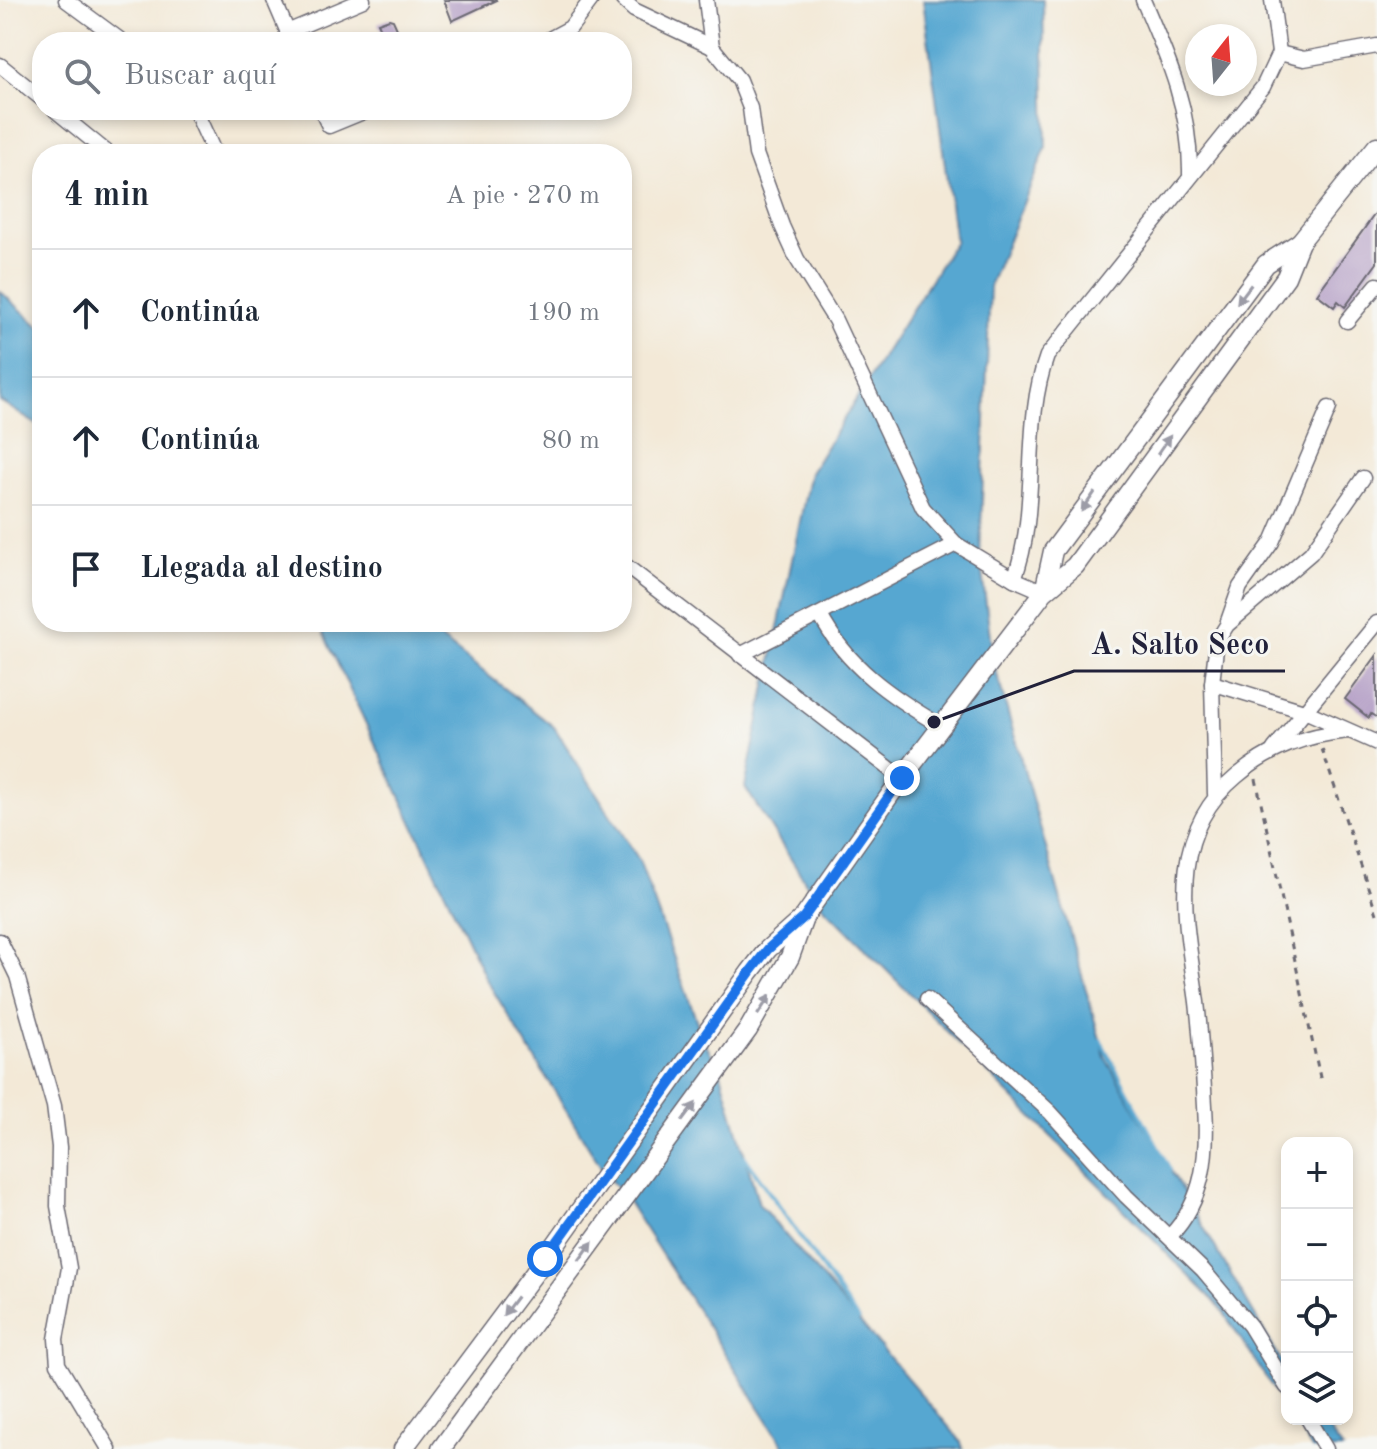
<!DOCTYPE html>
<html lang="es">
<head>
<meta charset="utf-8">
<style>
	body { margin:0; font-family:"Old Standard TT",serif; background:#f2f2f3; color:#1f2937 }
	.controls { position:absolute; right:24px; bottom:24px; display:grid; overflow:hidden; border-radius:16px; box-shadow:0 4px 12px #0003 }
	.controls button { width:72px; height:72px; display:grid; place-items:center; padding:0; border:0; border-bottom:2px solid #e0e1e3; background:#fff; color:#1f2937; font:40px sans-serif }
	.compass { position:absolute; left:1185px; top:24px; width:72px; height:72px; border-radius:50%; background:#fff; box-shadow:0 4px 12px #0003; rotate:17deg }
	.stop { position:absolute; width:24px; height:24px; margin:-18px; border:6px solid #1a73e8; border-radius:50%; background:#fff }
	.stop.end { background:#1a73e8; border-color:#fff; box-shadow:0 2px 8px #0008 }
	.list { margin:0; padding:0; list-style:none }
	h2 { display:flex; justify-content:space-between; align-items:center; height:104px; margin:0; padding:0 32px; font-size:34px }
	h2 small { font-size:26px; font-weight:400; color:#747a83 }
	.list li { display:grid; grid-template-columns:52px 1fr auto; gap:24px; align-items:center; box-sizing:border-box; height:128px; padding:0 32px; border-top:2px solid #e0e1e3 }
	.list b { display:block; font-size:30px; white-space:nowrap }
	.list em { font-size:26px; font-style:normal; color:#747a83 }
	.icon { flex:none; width:44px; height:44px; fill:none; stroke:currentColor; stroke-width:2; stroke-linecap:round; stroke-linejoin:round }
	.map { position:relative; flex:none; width:1377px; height:1449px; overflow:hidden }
	.search { position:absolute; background:#fff; box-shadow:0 4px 12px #0003; left:32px; top:32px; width:600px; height:88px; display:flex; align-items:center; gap:20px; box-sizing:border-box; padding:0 28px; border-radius:32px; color:#747a83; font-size:30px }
	.panel { position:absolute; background:#fff; box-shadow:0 4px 12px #0003; left:32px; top:144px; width:600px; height:488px; border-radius:32px }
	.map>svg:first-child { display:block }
	.water { fill:#57a7d1; stroke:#3c6486; stroke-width:2 }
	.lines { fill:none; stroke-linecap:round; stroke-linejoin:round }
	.stream { stroke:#57a7d1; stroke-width:4 }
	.building { fill:#b29cc5 }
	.minor-casing { stroke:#6b6872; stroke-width:17 }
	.tertiary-casing { stroke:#6b6872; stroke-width:21 }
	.path { stroke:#6b6872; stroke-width:3; stroke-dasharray:6 6; stroke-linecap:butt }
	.minor { stroke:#fff; stroke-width:14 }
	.tertiary { stroke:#fff; stroke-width:18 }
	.oneway { fill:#9c9ca7 }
	.route { stroke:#1a73e8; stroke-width:10 }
	.leader { fill:none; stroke:#22223b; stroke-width:3 }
	.callout-dot { fill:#22223b; stroke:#f6f6f2; stroke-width:3 }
	.callout-label { font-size:30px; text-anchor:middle; font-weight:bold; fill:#22223b; stroke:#f6f6f2; stroke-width:6; stroke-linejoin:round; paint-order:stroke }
</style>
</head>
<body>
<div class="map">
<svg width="1377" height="1449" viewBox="0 0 1377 1449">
	<rect width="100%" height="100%" fill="#f6f6f2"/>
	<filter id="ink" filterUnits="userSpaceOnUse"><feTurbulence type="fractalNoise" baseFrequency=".0125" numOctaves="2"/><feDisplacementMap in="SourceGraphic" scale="16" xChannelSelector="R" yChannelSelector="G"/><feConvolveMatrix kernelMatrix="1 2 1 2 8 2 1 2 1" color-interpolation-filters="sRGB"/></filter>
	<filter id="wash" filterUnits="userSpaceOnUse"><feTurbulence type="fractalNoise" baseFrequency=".006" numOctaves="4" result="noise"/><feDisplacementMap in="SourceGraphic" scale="32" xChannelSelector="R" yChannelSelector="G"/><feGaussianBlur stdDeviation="1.8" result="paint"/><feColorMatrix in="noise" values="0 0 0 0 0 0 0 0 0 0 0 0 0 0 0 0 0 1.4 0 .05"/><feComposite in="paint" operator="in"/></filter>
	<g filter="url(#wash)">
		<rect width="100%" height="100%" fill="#f3e9d7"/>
		<g class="water">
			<path d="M923 0H1043L1046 148 990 284 980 557 993 660 1105 1057 1287 1371V1410L1220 1307 817 900 745 787 810 473 955 241Z"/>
			<path d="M0 291 42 329V428L0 401Z"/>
			<path d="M318 622H420L554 727 639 860 703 1039 720 1070 759 1204 960 1440 963 1449H786L625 1197 606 1175 486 979Z"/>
			<path d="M1293 1419H1320L1343 1449H1312Z"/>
		</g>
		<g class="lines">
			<g class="stream">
				<path d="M1100 1040 1170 1170"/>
				<path d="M744 1156 858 1320"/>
			</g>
		</g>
		<g id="blocks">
			<g class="building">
				<path d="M444 0H497L452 21Z"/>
				<path d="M389 19 393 20 401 38 392 42H359L382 32 378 23Z"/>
				<path d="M1377 211V263L1345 307 1338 301 1334 307 1317 294Z"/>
				<path d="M1377 655V718L1371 714 1369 718 1345 699Z"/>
			</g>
		</g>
	</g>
	<g filter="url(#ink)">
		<use href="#blocks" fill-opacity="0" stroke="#6b6872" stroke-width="2"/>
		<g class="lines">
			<defs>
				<g id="minor">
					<path d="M66 0 123 42"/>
					<path d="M274 0 292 42"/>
					<path d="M623 0 634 10 712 47 739 80 750 108 756 154 782 226 797 259 835 320 923 508 956 544 1014 579 1044 592"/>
					<path d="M706 0 712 47"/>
					<path d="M1143 0C1168 58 1191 110 1190 174"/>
					<path d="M287 32 363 0"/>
					<path d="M544 42 570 28 591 0"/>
					<path d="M1279 53 1304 59 1377 46"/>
					<path d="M0 65 42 99"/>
					<path d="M55 110 109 154"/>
					<path d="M195 110 215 154"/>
					<path d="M321 110 329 126 368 110"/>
					<path d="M1347 321 1377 285"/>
					<path d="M622 563 902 778"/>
					<path d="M1014 579C1041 508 1021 427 1047 356L1263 87 1279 53 1272 0"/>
					<path d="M820 615C847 667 892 697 941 726"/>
					<path d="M1228 621 1240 587 1272 542 1329 408"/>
					<path d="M740 655 956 544"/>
					<path d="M1212 683 1307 712 1377 743"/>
					<path d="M1274 749 1377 623"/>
					<path d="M1215 794 1212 683 1217 641 1227 625 1311 553 1363 478"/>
					<path d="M0 941 17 976 54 1106 59 1147 58 1206 69 1268 56 1339 58 1364 109 1449"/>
					<path d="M927 999 1050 1112 1126 1196 1203 1270 1250 1326 1287 1387"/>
					<path d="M1170 1236C1205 1200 1208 1153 1205 1106 1203 1071 1201 1037 1197 1002 1186 921 1164 836 1237 776 1270 748 1305 735 1348 731"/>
					<path d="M1308 1419 1326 1449"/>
				</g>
				<g id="tertiary">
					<path d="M1044 592 1053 551 1266 264 1300 242"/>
					<path d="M403 1449 545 1259 750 972 768 949 804 917 902 778 1044 592 1075 566 1286 277 1300 242 1377 146"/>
					<path d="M441 1449 748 1030 790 957 804 918"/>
				</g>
			</defs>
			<use href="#minor" class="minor-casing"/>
			<use href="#tertiary" class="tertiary-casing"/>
			<g class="path">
				<path d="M1322 749 1377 914"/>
				<path d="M1256 779 1321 1082"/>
			</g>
			<use href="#minor" class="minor"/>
			<use href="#tertiary" class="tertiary"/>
		</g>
		<defs><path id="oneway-solid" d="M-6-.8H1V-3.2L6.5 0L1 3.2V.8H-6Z" transform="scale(2)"/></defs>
		<g class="oneway">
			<use href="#oneway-solid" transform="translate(1244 294) rotate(127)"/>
			<use href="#oneway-solid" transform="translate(1164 445) rotate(-56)"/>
			<use href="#oneway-solid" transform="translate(1088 502) rotate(125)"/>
			<use href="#oneway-solid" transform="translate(764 1005) rotate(-57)"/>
			<use href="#oneway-solid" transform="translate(689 1112) rotate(-53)"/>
			<use href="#oneway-solid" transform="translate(586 1251) rotate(-54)"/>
			<use href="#oneway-solid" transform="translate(510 1306) rotate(127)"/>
		</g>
	</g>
	<g class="lines" filter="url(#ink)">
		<path class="route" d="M545 1259 750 972 768 949 804 917 902 778"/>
	</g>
	<path class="leader" d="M934 722L1074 671H1285"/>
	<circle class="callout-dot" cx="934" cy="722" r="8"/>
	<g class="callout-label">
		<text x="1180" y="654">A. Salto Seco</text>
	</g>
</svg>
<div class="controls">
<button>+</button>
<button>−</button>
<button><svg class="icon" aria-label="locate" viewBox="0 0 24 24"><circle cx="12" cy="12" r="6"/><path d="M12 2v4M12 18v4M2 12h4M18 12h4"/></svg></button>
<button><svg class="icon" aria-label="layers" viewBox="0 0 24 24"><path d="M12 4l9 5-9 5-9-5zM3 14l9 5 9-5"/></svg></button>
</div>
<svg class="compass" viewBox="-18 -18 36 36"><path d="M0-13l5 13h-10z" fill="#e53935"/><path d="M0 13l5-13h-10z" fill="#747a83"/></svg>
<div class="stop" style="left:545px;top:1259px"></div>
<div class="stop end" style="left:902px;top:778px"></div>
<div class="search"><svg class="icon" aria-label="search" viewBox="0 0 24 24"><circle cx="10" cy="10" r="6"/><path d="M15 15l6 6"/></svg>Buscar aquí</div>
<section class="panel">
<h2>4 min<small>A pie · 270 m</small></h2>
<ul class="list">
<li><svg class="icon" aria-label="ahead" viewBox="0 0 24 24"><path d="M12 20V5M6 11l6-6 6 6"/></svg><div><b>Continúa</b></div><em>190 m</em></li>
<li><svg class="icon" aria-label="ahead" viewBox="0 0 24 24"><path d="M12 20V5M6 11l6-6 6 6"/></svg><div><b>Continúa</b></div><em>80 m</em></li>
<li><svg class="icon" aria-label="arrive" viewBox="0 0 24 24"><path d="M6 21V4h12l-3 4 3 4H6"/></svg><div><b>Llegada al destino</b></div></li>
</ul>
</section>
</div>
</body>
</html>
